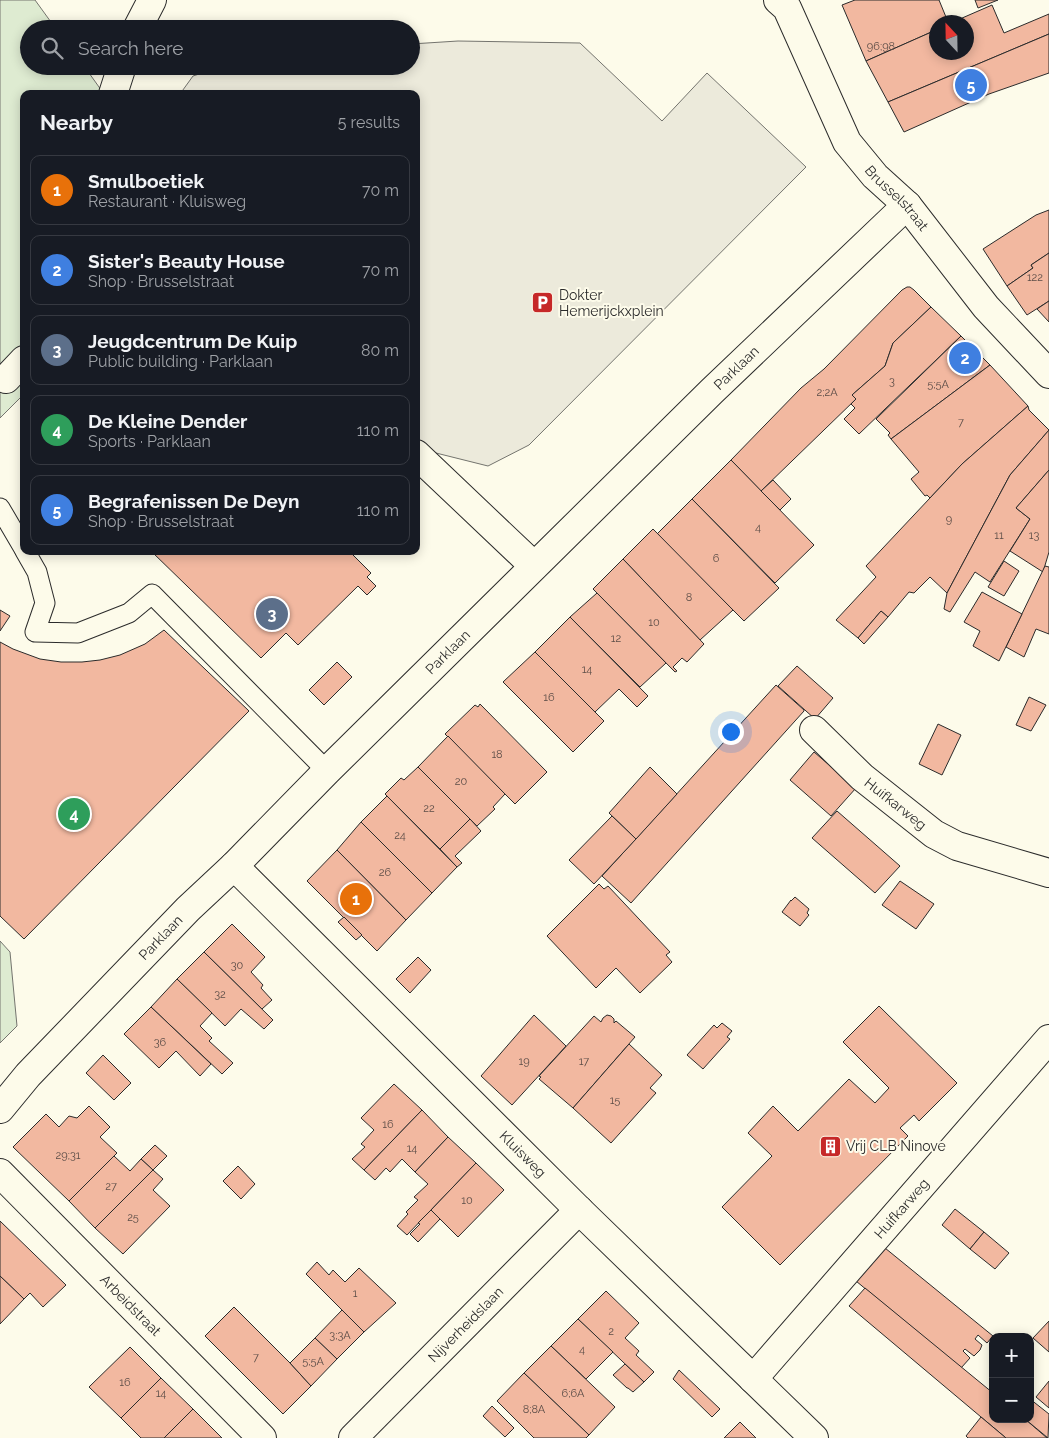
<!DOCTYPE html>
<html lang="en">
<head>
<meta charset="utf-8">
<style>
	body { margin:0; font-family:Raleway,sans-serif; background:#242831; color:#f1f3f6 }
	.controls { position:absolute; right:15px; bottom:15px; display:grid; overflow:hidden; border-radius:10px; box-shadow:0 2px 12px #0003 }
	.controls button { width:45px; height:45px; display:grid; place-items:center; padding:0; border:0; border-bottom:1px solid #363941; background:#171b24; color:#f1f3f6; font:25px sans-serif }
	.compass { position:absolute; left:929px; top:15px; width:45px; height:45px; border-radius:50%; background:#171b24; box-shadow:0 2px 12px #0003; rotate:338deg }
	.you { position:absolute; left:730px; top:731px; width:18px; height:18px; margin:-12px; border:4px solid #fff; border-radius:50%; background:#1a73e8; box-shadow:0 0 0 8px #1a73e833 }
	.badge { display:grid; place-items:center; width:32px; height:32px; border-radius:50%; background:#8c9099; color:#fff; font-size:16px; font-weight:700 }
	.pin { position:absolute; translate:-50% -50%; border:2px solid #fff; box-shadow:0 1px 5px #0006 }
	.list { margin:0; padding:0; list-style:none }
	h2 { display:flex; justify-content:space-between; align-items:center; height:65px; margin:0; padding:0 20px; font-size:21px }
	h2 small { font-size:16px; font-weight:400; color:#9ea1a6 }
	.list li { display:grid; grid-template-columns:32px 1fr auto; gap:15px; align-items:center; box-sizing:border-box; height:70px; margin:0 10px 10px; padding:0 10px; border:1px solid #363941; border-radius:10px }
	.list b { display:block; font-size:19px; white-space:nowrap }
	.list p { margin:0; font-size:16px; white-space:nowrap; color:#9ea1a6 }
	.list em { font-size:16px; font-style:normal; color:#9ea1a6 }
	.icon { flex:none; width:28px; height:28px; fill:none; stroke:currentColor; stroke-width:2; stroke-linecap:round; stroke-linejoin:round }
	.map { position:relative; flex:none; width:1049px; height:1438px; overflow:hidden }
	.search { position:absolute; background:#171b24; box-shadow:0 2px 12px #0003; left:20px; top:20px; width:400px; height:55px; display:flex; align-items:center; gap:12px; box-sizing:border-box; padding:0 18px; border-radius:28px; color:#9ea1a6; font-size:19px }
	.panel { position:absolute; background:#171b24; box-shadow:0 2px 12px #0003; left:20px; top:90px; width:400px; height:465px; border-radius:10px }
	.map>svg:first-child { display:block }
	.green { fill:#deebd1; stroke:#74746e }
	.parking { fill:#eceadb; stroke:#74746e }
	.building { fill:#f2b8a0; stroke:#2b2b2b }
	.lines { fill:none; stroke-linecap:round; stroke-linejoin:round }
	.service-casing { stroke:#2b2b2b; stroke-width:21 }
	.minor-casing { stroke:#2b2b2b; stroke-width:30 }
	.service { stroke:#fdfbea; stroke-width:19 }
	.minor { stroke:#fdfbea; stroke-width:28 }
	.labels { text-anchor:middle; stroke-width:4; stroke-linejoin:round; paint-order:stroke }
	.number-label { font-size:11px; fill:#5d4e48 }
	.street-label { font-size:14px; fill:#2b2b2b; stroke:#fdfbea }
	.poi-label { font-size:14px; fill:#2b2b2b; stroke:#fdfbea; text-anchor:start }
</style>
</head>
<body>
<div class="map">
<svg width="1049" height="1438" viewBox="0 0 1049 1438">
	<rect width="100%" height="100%" fill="#fdfbea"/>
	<g class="green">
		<path d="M0 0H35L56 29H29V66H84L104 94H24V394L0 418Z"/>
		<path d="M0 941 10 952 17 1026 0 1043Z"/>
	</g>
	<path class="parking" d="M458 41 580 43 662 121 707 73 806 167 529 445 488 466 428 451 416 439V94H180L193 76 224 66H411V44Z"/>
	<g class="building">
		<path d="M855 0H939L948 22H936V30L866 61 842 5Z"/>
		<path d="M975 0H998L978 8Z"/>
		<path d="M992 5 1004 33 1049 14V34L888 102 866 61 936 30V52H966V22H953Z"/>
		<path d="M1049 34V73L989 94 904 132 888 102Z"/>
		<path d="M1049 210V253L1031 265 1033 268 1007 286 983 249 1036 215Z"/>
		<path d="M1049 253V301L1027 315 1007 286 1033 268 1031 265Z"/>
		<path d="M907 287H910L914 290 931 307 893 343 885 366 852 395 856 399 761 491 731 460 801 388 824 369 902 290Z"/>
		<path d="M1049 301V322L1037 309Z"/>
		<path d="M931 307 961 336 859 434 844 419 855 408 851 404 856 399 852 395 885 366 893 343Z"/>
		<path d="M961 336 990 365 891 439 888 435 890 433 876 419Z"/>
		<path d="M990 365 1028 406 962 464 930 498 927 495 925 496 911 479 919 472 891 439Z"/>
		<path d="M1028 406 1029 410 1049 430 1010 475 947 593 930 577 914 593 909 592 888 617 881 611 858 638 836 620 876 577 866 566 962 464Z"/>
		<path d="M1049 430V470L1016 508 1030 519 990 582 975 572 950 612 944 609 947 593 1010 475Z"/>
		<path d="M731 460 814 545 775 583 692 499Z"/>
		<path d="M1049 470V552L1043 572 1010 551 1030 519 1016 508Z"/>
		<path d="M773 480 791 499 780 510 761 491Z"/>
		<path d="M692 499 779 588 744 621 657 534Z"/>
		<path d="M653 529 733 610 700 640 623 559Z"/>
		<path d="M151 551H349L371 573 367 577 376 586 367 595 358 586 298 645 286 633 261 658Z"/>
		<path d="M623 559 704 644 687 662 682 658 673 667 677 671 675 672 593 589Z"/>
		<path d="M1004 561 1019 571 1004 596 988 587Z"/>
		<path d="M1045 566 1049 567V634L1036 629 1024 657 1006 647Z"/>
		<path d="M982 592 1022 614 999 661 973 646 980 631 964 622Z"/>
		<path d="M597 593 666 663 640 687 570 617Z"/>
		<path d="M0 610 10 616 0 631Z"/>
		<path d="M881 611 888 617 864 644 858 638Z"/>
		<path d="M570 617 648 696 637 707 619 689 595 712 535 652Z"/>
		<path d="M164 630 249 711 24 939 0 916V642L13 649 40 659 61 662H82L100 660 120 655 145 644Z"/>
		<path d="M535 652 604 721 573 752 503 682Z"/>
		<path d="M337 662 352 677 324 705 309 690Z"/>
		<path d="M797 666 833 698 815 719 778 686Z"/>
		<path d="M776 685 804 710V711L631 903 602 876Z"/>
		<path d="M1029 697 1046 705 1031 731 1016 725Z"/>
		<path d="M480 704 547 772 515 804 445 734 475 705 478 707Z"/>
		<path d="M938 724 961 735 942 775 919 764Z"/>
		<path d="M448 736 505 794 493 807 495 809 477 826 418 767Z"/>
		<path d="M814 752 856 788 831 816 790 780Z"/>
		<path d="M418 767 470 819 440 849 385 794 401 778 404 780Z"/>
		<path d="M650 767 677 794 636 839 609 813Z"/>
		<path d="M387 796 457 867 432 893 361 822Z"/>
		<path d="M837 811 900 866 875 893 812 838Z"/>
		<path d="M612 816 636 839 594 884 569 860Z"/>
		<path d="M470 819 481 831 455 856 462 863 457 867 440 849Z"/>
		<path d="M361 822 432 893 406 920 337 850Z"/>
		<path d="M337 850 406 920 377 951 307 881Z"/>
		<path d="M900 881 934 904 916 929 882 905Z"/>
		<path d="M599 884 604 889 608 886 670 952 666 955 672 962 640 993 616 968 596 988 547 936Z"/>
		<path d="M795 897 809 909 807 913 809 915 800 926 782 912 791 900V901Z"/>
		<path d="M344 917 362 935 356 940 338 922Z"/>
		<path d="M232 924 265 957 251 972 263 985 261 988 272 1000 262 1009 204 952Z"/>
		<path d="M204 952 273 1020 264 1029 241 1009 225 1026 177 979Z"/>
		<path d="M418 957 431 970 410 993 396 979Z"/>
		<path d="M177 979 212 1013 200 1026 212 1038 209 1041 233 1063 222 1074 151 1007Z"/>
		<path d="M879 1006 957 1083 919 1121 914 1115 900 1128 908 1136 780 1265 722 1207 772 1156 748 1133 773 1106 798 1131 849 1079 875 1103 889 1088 843 1042Z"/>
		<path d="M151 1007 211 1064 200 1076 176 1051 159 1068 124 1034Z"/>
		<path d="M534 1015 566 1046 512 1105 481 1076Z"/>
		<path d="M607 1015 611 1016 614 1019V1023L616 1021 635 1037 573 1108 539 1079 541 1077 539 1076 594 1016 601 1022 603 1018Z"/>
		<path d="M722 1023 732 1031 727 1037 730 1039 703 1069 687 1055 714 1025 717 1028Z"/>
		<path d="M629 1044 662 1075 650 1088 656 1093 611 1143 573 1108Z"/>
		<path d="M103 1055 131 1083 114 1100 86 1073Z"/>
		<path d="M394 1084 422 1110 364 1170 352 1159 365 1147 361 1144 374 1130 361 1118Z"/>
		<path d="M89 1106 110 1127 100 1137 117 1153 69 1201 13 1147 46 1114 59 1127 69 1116 77 1118Z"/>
		<path d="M422 1110 448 1137 415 1172 402 1159 390 1172 386 1168 375 1180 364 1170Z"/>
		<path d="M448 1137 476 1163 407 1235 397 1226 408 1214 406 1212 418 1200 414 1197 428 1184 415 1172Z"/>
		<path d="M155 1145 167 1156 153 1170 141 1159Z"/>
		<path d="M114 1156 130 1171 141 1159 153 1170 95 1228 69 1201Z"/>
		<path d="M476 1163 504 1190 458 1237 431 1210Z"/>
		<path d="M238 1166 255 1184 241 1199 223 1181Z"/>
		<path d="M153 1170 163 1179 153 1190 170 1206 123 1254 95 1228Z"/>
		<path d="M955 1209 984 1232 970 1249 942 1225Z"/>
		<path d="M431 1210 440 1219 418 1242 410 1234 420 1224 418 1223Z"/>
		<path d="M0 1221 66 1285 43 1307 30 1293 24 1299 0 1276Z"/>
		<path d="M984 1232 1009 1253 995 1269 970 1249Z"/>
		<path d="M885 1248 993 1336 987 1343 978 1335 975 1339 982 1345 980 1350 974 1356 965 1349 963 1351 970 1358 961 1368 856 1281Z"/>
		<path d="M317 1262 329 1275 333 1270 345 1282 359 1268 396 1303 364 1332 306 1274Z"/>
		<path d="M0 1276 24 1299 0 1324Z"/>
		<path d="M865 1288 993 1393V1419H1025L1047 1438H1006L849 1306Z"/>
		<path d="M606 1291 639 1323 625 1338 639 1351 636 1355 654 1372 644 1382 578 1319Z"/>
		<path d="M234 1307 290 1363 311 1386 283 1414 205 1336Z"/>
		<path d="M342 1310 364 1332 337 1359 315 1338Z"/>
		<path d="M578 1319 613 1352 586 1379 551 1346Z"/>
		<path d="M1049 1321V1352L1033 1338Z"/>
		<path d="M315 1338 337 1359 311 1386 290 1363Z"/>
		<path d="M551 1346 615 1407 589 1435 524 1373Z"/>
		<path d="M130 1347 161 1378 121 1418 89 1387Z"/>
		<path d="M625 1364 644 1382 633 1392 628 1388H627L613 1375Z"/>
		<path d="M679 1370 720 1409 712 1417 673 1379Z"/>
		<path d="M524 1373 589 1435 586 1438H534L497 1401Z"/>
		<path d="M161 1378 193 1409 164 1438H141L121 1418Z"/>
		<path d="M1049 1381V1408L1036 1397Z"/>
		<path d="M1030 1399 1049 1414 1048 1438 1025 1419H1030Z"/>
		<path d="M492 1406 514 1428 505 1437 483 1416Z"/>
		<path d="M193 1409 222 1438H164Z"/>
		<path d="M981 1417 1006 1438H968L966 1436Z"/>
		<path d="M740 1422 756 1438H724Z"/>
	</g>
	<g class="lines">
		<defs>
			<g id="service">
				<path d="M0 508 24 549"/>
				<path d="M25 551 37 572 45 603 35 632 78 633 129 613 152 594 327 771"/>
			</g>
			<g id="minor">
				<path id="s1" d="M778 0 787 8 847 142 875 176 907 205 986 307 1049 374"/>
				<path d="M137 29 152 0"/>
				<path d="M113 94 122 66"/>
				<path d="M6 379 24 360"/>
				<path d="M416 454 534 566"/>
				<path id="s2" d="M814 730 862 777 934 834 957 846 1049 873"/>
				<path id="s3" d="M234 866 579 1210 814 1438"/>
				<path id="s4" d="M0 1109 28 1075 188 909 234 866 327 771 712 391 907 205"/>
				<path id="s5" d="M0 1173 262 1438"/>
				<path id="s6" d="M753 1379 1049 1039"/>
				<path id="s7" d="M353 1438 579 1210"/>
			</g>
		</defs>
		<use href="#service" class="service-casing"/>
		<use href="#minor" class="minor-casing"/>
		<use href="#service" class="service"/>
		<use href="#minor" class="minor"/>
	</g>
	<defs>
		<symbol id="parking-square" viewBox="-11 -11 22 22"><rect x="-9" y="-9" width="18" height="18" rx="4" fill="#c62828" stroke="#fdfbea"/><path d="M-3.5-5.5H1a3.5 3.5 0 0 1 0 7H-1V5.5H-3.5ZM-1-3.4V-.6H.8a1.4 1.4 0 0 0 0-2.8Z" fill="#fff"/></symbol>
		<symbol id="building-square" viewBox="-11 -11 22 22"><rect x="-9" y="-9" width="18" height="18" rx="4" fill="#c62828" stroke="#fdfbea"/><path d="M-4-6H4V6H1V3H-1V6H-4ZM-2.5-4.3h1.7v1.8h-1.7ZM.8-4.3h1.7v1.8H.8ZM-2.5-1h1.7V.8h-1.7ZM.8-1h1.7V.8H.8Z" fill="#fff"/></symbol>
	</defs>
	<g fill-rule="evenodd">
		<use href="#parking-square" x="530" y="290" width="25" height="25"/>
		<use href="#building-square" x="818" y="1134" width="25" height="25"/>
	</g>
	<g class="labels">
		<g class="number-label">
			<text x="881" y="50">96;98</text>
			<text x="1035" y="281">122</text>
			<text x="892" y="385">3</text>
			<text x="938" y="388">5;5A</text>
			<text x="827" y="396">2;2A</text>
			<text x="961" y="426">7</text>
			<text x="949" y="523">9</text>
			<text x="758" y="531">4</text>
			<text x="999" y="539">11</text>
			<text x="1034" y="539">13</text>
			<text x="716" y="562">6</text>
			<text x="689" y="601">8</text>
			<text x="654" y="626">10</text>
			<text x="616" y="642">12</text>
			<text x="587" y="673">14</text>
			<text x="549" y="701">16</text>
			<text x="497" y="758">18</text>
			<text x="461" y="785">20</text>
			<text x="429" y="812">22</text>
			<text x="400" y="839">24</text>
			<text x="385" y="876">26</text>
			<text x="237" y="969">30</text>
			<text x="220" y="998">32</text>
			<text x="160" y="1046">36</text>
			<text x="524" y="1065">19</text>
			<text x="584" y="1065">17</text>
			<text x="615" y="1104">15</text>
			<text x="388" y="1128">16</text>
			<text x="412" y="1152">14</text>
			<text x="68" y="1159">29;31</text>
			<text x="111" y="1190">27</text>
			<text x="467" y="1204">10</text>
			<text x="133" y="1221">25</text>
			<text x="355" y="1297">1</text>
			<text x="611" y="1335">2</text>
			<text x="340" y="1339">3;3A</text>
			<text x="582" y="1353">4</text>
			<text x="256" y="1361">7</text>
			<text x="313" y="1365">5;5A</text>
			<text x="125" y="1386">16</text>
			<text x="161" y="1397">14</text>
			<text x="573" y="1397">6;6A</text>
			<text x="534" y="1413">8;8A</text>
		</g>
		<g class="street-label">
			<text dy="5" stroke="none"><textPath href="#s1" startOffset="234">Brusselstraat</textPath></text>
			<text dy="5" stroke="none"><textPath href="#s4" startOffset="1045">Parklaan</textPath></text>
			<text dy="5" stroke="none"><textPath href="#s4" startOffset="640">Parklaan</textPath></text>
			<text dy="5" stroke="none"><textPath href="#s2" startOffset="110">Huifkarweg</textPath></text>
			<text dy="5" stroke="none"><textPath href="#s4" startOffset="235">Parklaan</textPath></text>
			<text dy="5" stroke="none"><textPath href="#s3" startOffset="408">Kluisweg</textPath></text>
			<text dy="5" stroke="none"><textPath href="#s6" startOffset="226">Huifkarweg</textPath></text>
			<text dy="5" stroke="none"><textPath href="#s5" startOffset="186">Arbeidstraat</textPath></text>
			<text dy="5" stroke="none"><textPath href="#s7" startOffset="160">Nijverheidslaan</textPath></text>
		</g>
		<g class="poi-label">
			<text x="559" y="300">Dokter<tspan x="559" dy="16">Hemerijckxplein</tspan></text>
			<text x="846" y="1151">Vrij CLB Ninove</text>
		</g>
	</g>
</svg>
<div class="controls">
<button>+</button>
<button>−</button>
</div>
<svg class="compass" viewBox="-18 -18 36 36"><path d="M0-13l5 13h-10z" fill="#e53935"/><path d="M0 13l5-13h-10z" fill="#9ea1a6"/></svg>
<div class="you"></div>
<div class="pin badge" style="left:356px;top:899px;background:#e8710a">1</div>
<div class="pin badge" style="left:965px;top:358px;background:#3f7fe0">2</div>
<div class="pin badge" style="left:272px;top:614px;background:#5c6f8a">3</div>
<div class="pin badge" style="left:74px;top:814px;background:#2e9e5b">4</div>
<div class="pin badge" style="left:971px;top:85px;background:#3f7fe0">5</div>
<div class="search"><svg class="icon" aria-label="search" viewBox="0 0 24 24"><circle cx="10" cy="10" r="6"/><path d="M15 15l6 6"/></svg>Search here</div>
<section class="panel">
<h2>Nearby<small>5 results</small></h2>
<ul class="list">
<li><span class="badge" style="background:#e8710a">1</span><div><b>Smulboetiek</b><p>Restaurant · Kluisweg</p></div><em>70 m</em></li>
<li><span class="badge" style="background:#3f7fe0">2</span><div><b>Sister's Beauty House</b><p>Shop · Brusselstraat</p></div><em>70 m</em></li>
<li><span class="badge" style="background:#5c6f8a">3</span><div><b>Jeugdcentrum De Kuip</b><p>Public building · Parklaan</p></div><em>80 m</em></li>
<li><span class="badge" style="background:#2e9e5b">4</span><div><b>De Kleine Dender</b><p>Sports · Parklaan</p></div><em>110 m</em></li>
<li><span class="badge" style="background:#3f7fe0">5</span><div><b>Begrafenissen De Deyn</b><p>Shop · Brusselstraat</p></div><em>110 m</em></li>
</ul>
</section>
</div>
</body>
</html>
